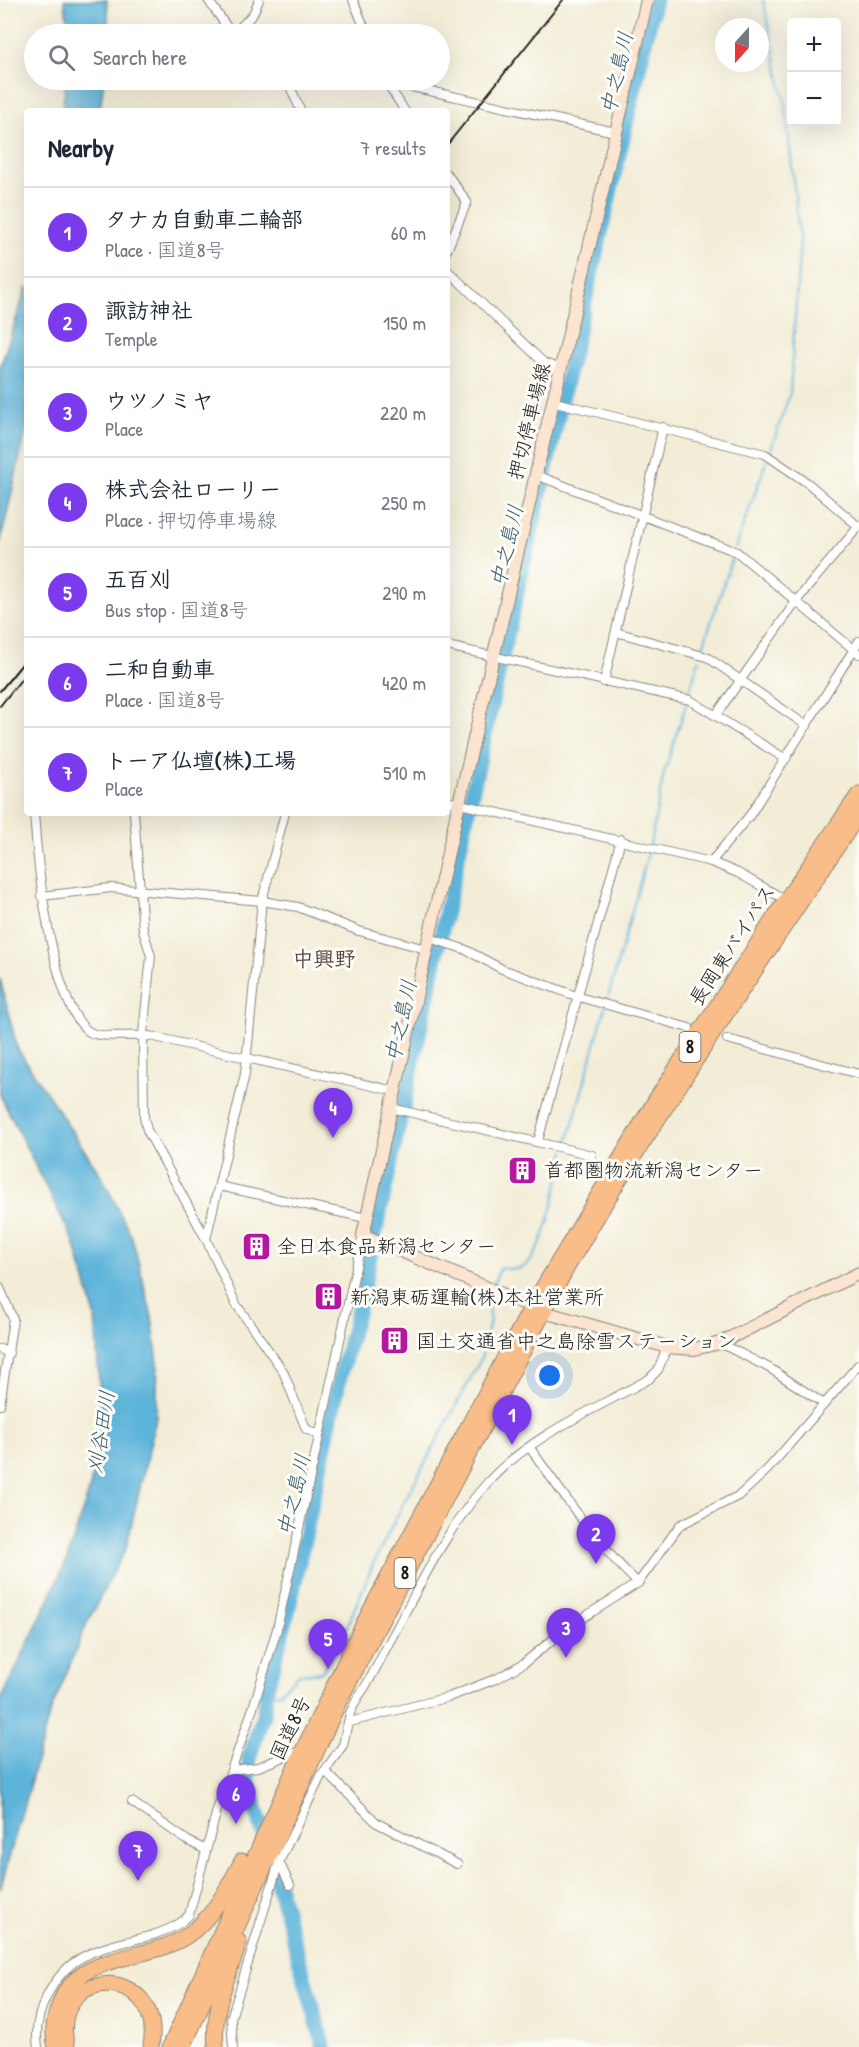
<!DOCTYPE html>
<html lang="en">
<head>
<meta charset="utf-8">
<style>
	body { margin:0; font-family:"Patrick Hand","Klee One",sans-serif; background:#f2f2f3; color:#1f2937 }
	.controls { position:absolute; right:18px; top:18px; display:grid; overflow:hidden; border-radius:6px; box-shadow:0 6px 24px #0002 }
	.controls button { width:54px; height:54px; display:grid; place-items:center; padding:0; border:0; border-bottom:2px solid #e0e1e3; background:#fff; color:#1f2937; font:30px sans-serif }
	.compass { position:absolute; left:715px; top:18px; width:54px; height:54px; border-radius:50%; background:#fff; box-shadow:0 6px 24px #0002; rotate:201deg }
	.you { position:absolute; left:550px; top:1376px; width:21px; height:21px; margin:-15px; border:4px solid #fff; border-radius:50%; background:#1a73e8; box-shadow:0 0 0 9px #1a73e833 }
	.badge { display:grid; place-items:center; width:39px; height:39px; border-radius:50%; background:#7c3aed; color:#fff; font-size:20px; font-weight:700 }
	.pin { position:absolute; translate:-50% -50px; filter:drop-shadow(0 2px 3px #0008) }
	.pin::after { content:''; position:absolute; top:32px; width:21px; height:18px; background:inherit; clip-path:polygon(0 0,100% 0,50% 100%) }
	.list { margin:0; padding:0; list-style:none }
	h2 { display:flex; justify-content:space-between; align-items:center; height:78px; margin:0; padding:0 24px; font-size:26px }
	h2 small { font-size:20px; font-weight:400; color:#747a83 }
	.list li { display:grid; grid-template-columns:39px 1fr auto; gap:18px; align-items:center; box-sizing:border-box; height:90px; padding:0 24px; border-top:2px solid #e0e1e3 }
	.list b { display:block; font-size:22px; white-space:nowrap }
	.list p { margin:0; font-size:20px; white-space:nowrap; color:#747a83 }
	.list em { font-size:20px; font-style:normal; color:#747a83 }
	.icon { flex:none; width:33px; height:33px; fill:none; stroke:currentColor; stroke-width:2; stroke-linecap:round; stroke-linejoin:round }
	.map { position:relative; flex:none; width:859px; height:2047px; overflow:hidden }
	.search { position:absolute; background:#fff; box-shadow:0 6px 24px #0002; left:24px; top:24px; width:426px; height:66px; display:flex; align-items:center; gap:15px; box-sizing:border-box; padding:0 21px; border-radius:33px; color:#747a83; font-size:22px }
	.panel { position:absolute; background:#fff; box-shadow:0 6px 24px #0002; left:24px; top:108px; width:426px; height:708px; border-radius:6px }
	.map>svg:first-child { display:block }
	.water { fill:#5db4da; stroke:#3c687b; stroke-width:1.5 }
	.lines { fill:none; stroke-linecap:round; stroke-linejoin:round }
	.stream { stroke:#5db4da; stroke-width:2 }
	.river { stroke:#5db4da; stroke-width:15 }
	.street-casing { stroke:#88847a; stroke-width:10 }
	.secondary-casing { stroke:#88847a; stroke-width:14 }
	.highway-casing { stroke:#88847a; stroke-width:17 }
	.street { stroke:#fff; stroke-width:8 }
	.secondary { stroke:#fce5d0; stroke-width:12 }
	.highway { stroke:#f8bd89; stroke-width:15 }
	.rail { stroke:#1c1c1c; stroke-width:2 }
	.labels { text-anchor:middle; stroke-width:6; stroke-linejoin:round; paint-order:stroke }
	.shield { fill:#fdfcf7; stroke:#605f5e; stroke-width:1.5 }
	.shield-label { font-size:18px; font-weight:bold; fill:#1c1c1c }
	.street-label { font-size:20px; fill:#1c1c1c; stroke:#fdfcf7 }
	.poi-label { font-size:20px; fill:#1c1c1c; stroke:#fdfcf7; text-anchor:start }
	.water-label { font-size:21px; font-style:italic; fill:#396071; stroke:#fdfcf7 }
	.neighbourhood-label { font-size:21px; font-weight:bold; fill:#5c463f; stroke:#fdfcf7 }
</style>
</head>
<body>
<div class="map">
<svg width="859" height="2047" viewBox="0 0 859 2047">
	<rect width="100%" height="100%" fill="#fdfcf7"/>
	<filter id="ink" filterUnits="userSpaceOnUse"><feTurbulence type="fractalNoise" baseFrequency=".0167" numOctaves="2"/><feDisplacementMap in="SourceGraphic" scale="12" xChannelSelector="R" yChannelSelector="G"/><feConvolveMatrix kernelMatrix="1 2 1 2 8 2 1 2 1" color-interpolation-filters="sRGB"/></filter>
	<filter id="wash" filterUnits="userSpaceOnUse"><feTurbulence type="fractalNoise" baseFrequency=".008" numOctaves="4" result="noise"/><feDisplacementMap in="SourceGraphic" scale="24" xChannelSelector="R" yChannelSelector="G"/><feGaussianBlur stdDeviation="1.35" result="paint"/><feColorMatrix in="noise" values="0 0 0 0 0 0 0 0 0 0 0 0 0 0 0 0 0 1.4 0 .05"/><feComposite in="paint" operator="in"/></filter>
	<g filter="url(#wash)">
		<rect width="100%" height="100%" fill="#f3edd7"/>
		<g class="water">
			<path d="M64 0H107L109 34H70Z"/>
			<path d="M66 80H104L100 111H62Z"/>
			<path d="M27 286V427L0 544V368Z"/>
			<path d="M0 978 17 1048 102 1177 132 1237 152 1317 158 1363 156 1419 126 1548 87 1623 49 1716 0 1890V1703L66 1562 90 1488 101 1419 95 1316 74 1242 0 1095Z"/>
		</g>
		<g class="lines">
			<g class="stream">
				<path d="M763 0 785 103 800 241 790 393 769 455"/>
				<path d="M735 548 767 460"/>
				<path d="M701 653 734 553"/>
				<path d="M688 697 699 659"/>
				<path d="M650 845 664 773 687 702"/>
				<path d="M567 1145 649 850"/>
				<path d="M493 1286 500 1268C507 1269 516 1271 523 1267 548 1251 558 1179 565 1151"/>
				<path d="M266 1692 278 1694 299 1674 322 1672 342 1639 374 1562 403 1504 481 1359 490 1321 487 1301 489 1294"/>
			</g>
			<path class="river" d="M324 2047 249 1783V1759L264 1712 266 1692 289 1608 340 1377 362 1294 500 666 655 0"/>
		</g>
	</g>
	<g filter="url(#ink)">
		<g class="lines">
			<defs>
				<g id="street">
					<path d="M208 0 232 34"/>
					<path d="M353 0 367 34"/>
					<path d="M234 34 253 14 259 0"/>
					<path d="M287 80 301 111"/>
					<path d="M380 80 615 132"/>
					<path d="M385 80 405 111"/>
					<path d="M447 174 467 202 447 250"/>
					<path d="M447 270 544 363 562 369"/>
					<path d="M555 402 765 454 809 484 859 527"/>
					<path d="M536 475 737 552 859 654"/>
					<path d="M616 632 707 657 807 726"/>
					<path d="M447 646 690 700 786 759"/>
					<path d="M604 682 663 427"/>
					<path d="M716 715 797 600 859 526"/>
					<path d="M447 801 711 862 738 873 786 900"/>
					<path d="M34 813C37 860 51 1002 88 1031 100 1040 138 1033 155 1037 235 1056 315 1073 395 1091"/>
					<path d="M134 813 143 930 151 956 143 1034 144 1117 147 1130 206 1239"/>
					<path d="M285 813 262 901 245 1074 206 1239 236 1304 283 1371 306 1429 319 1435"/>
					<path d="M711 862 750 815 859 641"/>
					<path d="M41 896 111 888 262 901 298 907 359 931 426 949"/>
					<path d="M429 938 464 949 502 969 579 997 689 1028"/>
					<path d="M727 1039 859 1074"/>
					<path d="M391 1108 592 1155"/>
					<path d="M538 1141 621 839"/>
					<path d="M219 1186 366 1218"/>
					<path d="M0 1288 13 1319 0 1405"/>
					<path d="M720 1343 771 1369 824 1404"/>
					<path d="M0 1349 9 1353"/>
					<path d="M530 1448C564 1495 595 1543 638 1583L680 1525 740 1495 768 1469 859 1364"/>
					<path d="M350 1722 449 1697 498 1678 524 1663 567 1628 638 1583"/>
					<path d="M232 1770 258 1767 302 1750"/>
					<path d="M326 1772 377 1823 457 1864"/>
					<path d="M132 1802 188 1841 206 1850"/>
					<path d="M279 1862 290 1885"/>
					<path d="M38 2047C35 2029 38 2014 46 1998 69 1949 106 1948 153 1935 167 1930 179 1926 189 1915L217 1810 253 1708 277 1629 363 1235"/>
					<path d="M233 2047 231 2018 279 1862 321 1776 343 1745 350 1713 358 1697C372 1679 381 1657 392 1637 420 1585 448 1526 488 1482 530 1436 595 1409 649 1379L658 1370 667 1347"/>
				</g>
				<path id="secondary" d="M647 0 459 803 363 1235 544 1312 667 1347 694 1349 720 1343 859 1273"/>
				<g id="highway">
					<path d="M56 2047C52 2033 54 2019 59 2006 77 1950 148 1963 188 1935 213 1918 228 1887 242 1861"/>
					<path d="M67 2047C46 1966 165 1961 151 2047"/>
					<path d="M170 2047 297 1763 365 1621 532 1306 657 1098 786 900 859 794"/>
					<path d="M183 2047 340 1699 566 1269 620 1178 715 1030 859 814"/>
					<path d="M216 2047C212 2008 228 1979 239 1942"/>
				</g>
			</defs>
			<use href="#street" class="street-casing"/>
			<use href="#secondary" class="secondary-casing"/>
			<use href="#highway" class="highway-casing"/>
			<use href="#street" class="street"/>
			<use href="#secondary" class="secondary"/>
			<use href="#highway" class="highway"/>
			<g class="rail">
				<path d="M447 145 563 0"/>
				<path d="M0 691 27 658"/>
				<path d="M0 706 27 672"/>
			</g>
		</g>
	</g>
	<defs>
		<symbol id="building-square" viewBox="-11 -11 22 22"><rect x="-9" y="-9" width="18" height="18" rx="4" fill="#b5179e" stroke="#fdfcf7"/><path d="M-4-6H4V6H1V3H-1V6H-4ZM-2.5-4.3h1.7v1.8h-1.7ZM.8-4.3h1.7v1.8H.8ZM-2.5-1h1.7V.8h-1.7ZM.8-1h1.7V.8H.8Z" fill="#fff"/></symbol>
	</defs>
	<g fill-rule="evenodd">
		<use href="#building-square" x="506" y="1154" width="33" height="33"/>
		<use href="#building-square" x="240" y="1230" width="33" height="33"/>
		<use href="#building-square" x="312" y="1280" width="33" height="33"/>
		<use href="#building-square" x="378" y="1324" width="33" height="33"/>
	</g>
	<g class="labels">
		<g class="shield">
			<rect x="679.5" y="1032" width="21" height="30" rx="4.5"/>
			<rect x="394.5" y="1558" width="21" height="30" rx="4.5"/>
		</g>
		<g class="shield-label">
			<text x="690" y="1053">8</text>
			<text x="405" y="1579">8</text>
		</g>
		<g class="street-label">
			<text transform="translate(529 421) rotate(-76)" y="7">押切停車場線</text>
			<text transform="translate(732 945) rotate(-57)" y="7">長岡東バイパス</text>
			<text transform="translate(290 1728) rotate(-65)" y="7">国道8号</text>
		</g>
		<g class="poi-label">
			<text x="544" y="1177">首都圏物流新潟センター</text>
			<text x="277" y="1253">全日本食品新潟センター</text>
			<text x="350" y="1304">新潟東砺運輸(株)本社営業所</text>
			<text x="416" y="1348">国土交通省中之島除雪ステーション</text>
		</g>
		<g class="water-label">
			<text transform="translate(617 73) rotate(-77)" y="7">中之島川</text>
			<text transform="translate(507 546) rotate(-77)" y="7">中之島川</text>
			<text transform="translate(401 1021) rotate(-78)" y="7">中之島川</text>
			<text transform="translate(101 1432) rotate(-81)" y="7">刈谷田川</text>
			<text transform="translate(294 1495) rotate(-77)" y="7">中之島川</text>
		</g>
		<g class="neighbourhood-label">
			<text x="324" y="966">中興野</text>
		</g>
	</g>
</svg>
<div class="controls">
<button>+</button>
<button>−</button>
</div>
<svg class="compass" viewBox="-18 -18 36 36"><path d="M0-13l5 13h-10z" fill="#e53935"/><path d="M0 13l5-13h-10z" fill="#747a83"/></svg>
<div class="you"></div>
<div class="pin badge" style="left:512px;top:1445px">1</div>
<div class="pin badge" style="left:596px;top:1564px">2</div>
<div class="pin badge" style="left:566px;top:1658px">3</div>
<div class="pin badge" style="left:333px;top:1138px">4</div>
<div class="pin badge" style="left:328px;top:1669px">5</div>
<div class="pin badge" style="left:236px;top:1824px">6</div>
<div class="pin badge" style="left:138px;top:1881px">7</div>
<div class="search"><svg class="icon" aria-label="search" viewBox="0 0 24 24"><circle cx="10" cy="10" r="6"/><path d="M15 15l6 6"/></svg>Search here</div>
<section class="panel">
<h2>Nearby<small>7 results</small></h2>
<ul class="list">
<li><span class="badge">1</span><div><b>タナカ自動車二輪部</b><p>Place · 国道8号</p></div><em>60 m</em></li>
<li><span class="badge">2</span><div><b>諏訪神社</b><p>Temple</p></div><em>150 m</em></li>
<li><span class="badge">3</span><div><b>ウツノミヤ</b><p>Place</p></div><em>220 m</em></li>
<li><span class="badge">4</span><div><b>株式会社ローリー</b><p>Place · 押切停車場線</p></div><em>250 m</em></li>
<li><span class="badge">5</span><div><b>五百刈</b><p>Bus stop · 国道8号</p></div><em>290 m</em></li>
<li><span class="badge">6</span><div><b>二和自動車</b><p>Place · 国道8号</p></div><em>420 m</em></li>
<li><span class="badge">7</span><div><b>トーア仏壇(株)工場</b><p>Place</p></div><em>510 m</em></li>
</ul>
</section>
</div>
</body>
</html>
